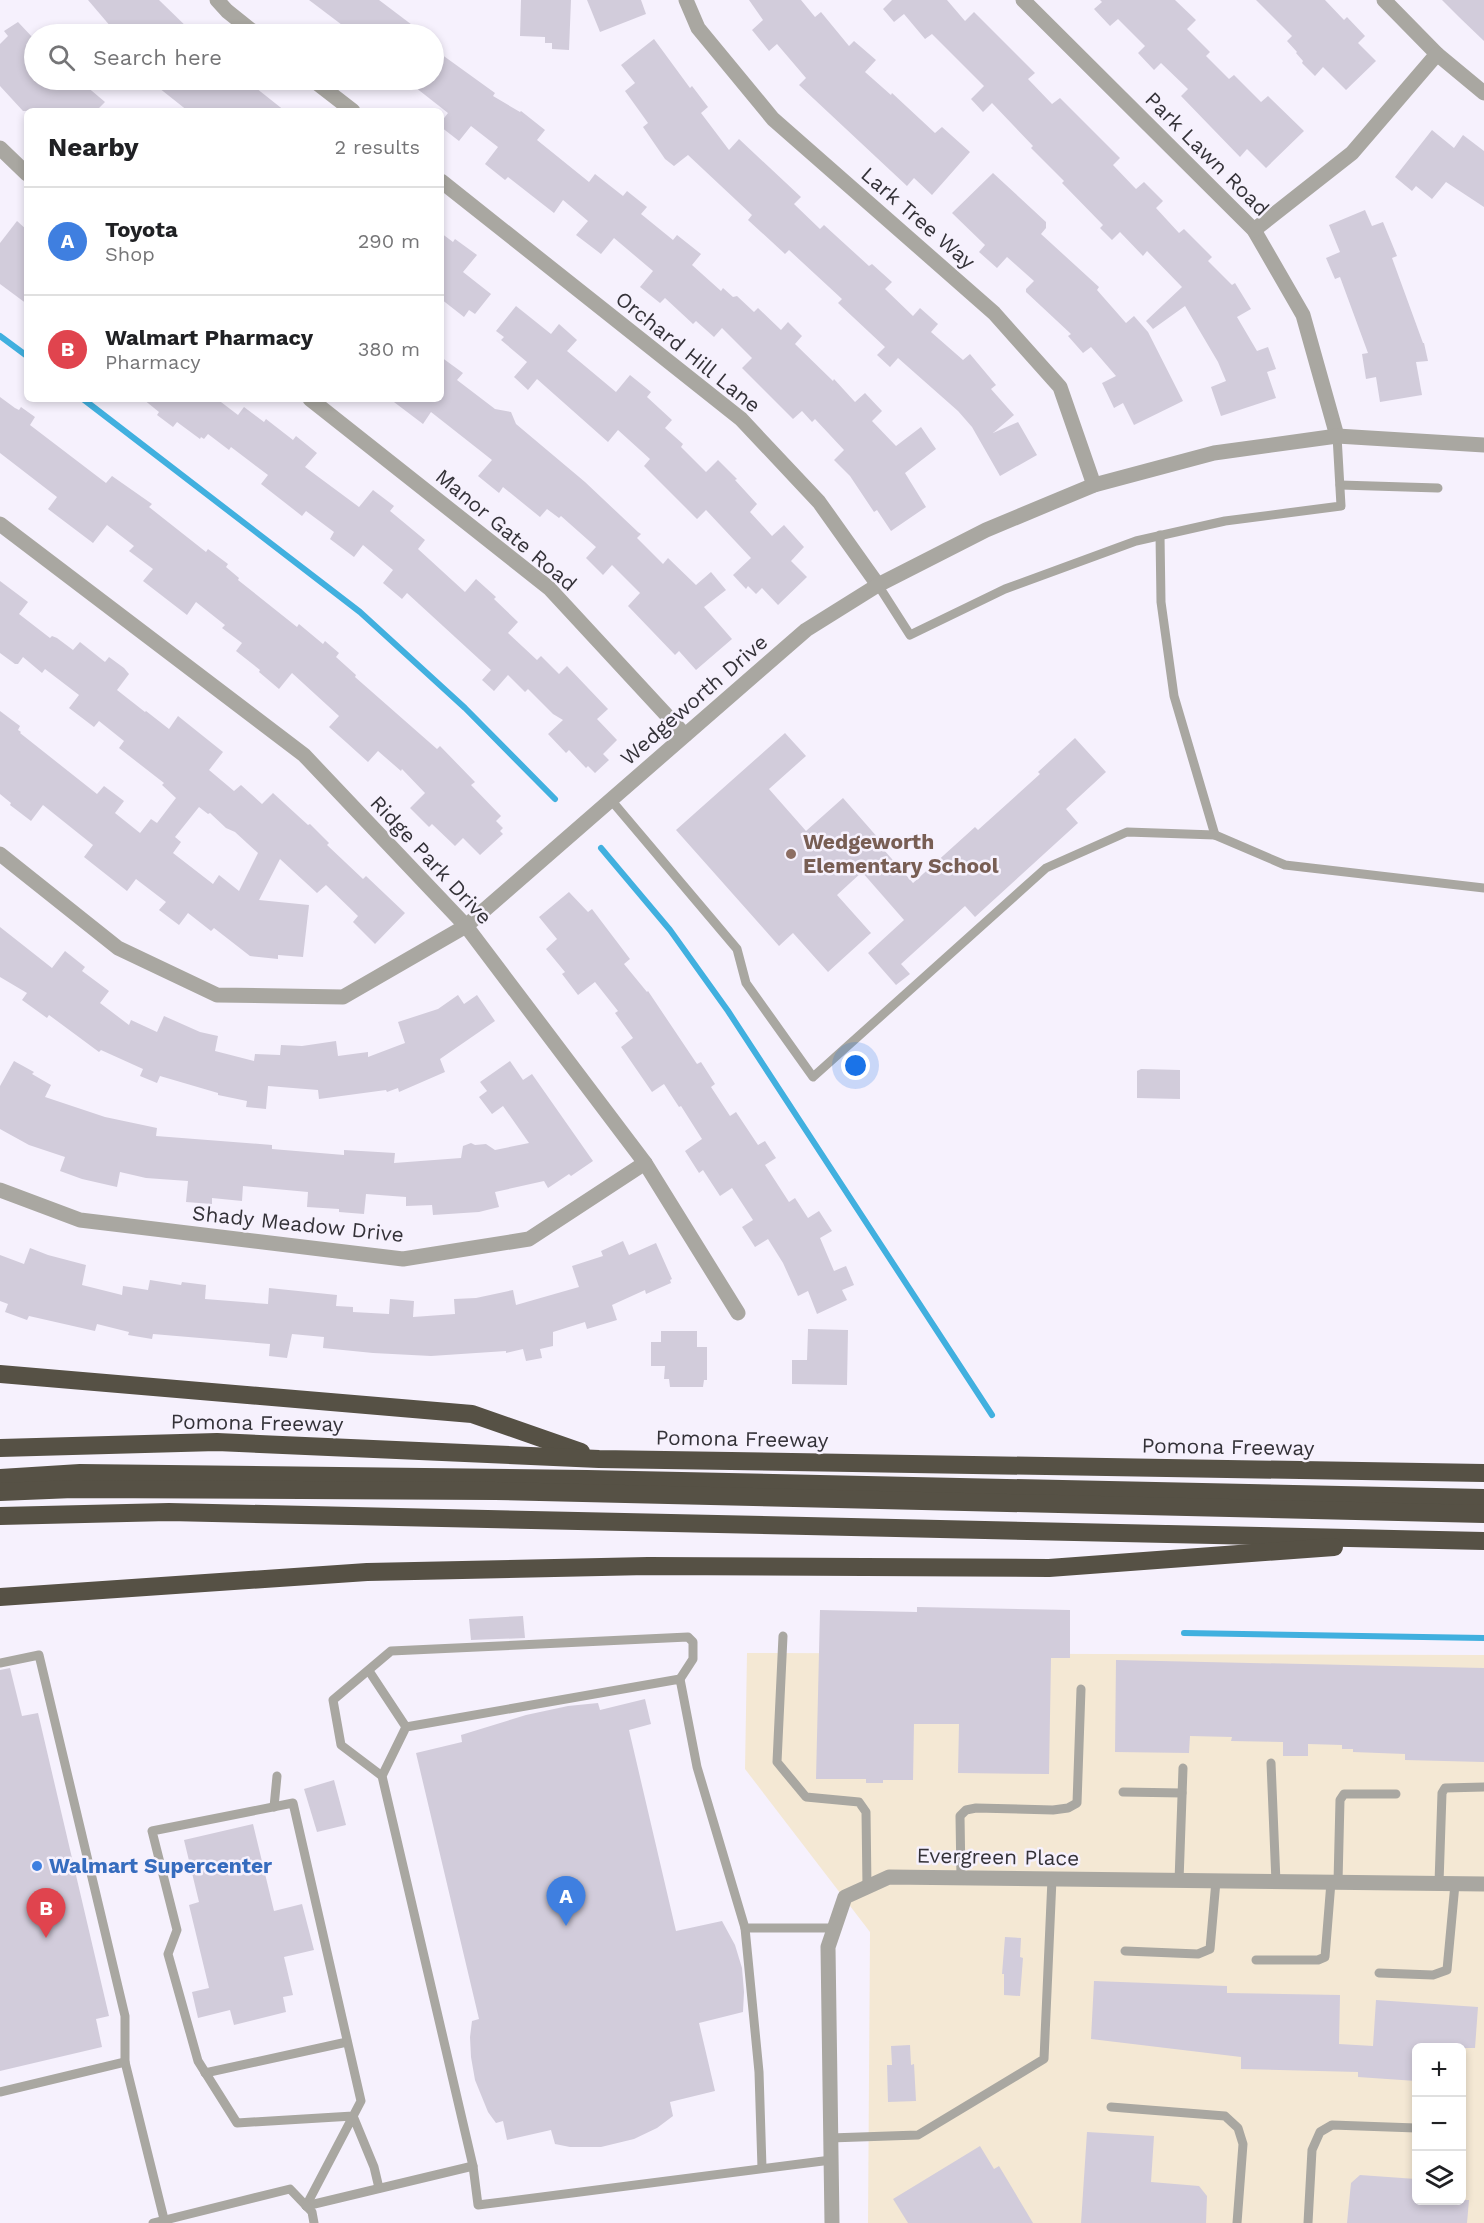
<!DOCTYPE html>
<html lang="en">
<head>
<meta charset="utf-8">
<style>
	body { margin:0; font-family:"Work Sans",sans-serif; background:#f6f6f6; color:#202124 }
	.controls { position:absolute; right:18px; bottom:18px; display:grid; overflow:hidden; border-radius:9px; box-shadow:0 3px 9px #0003 }
	.controls button { width:54px; height:54px; display:grid; place-items:center; padding:0; border:0; border-bottom:2px solid #e0e0e0; background:#fff; color:#202124; font:30px sans-serif }
	.you { position:absolute; left:856px; top:1066px; width:21px; height:21px; margin:-15px; border:4px solid #fff; border-radius:50%; background:#1a73e8; box-shadow:0 0 0 9px #1a73e833 }
	.badge { display:grid; place-items:center; width:39px; height:39px; border-radius:50%; background:#0f766e; color:#fff; font-size:20px; font-weight:700 }
	.pin { position:absolute; translate:-50% -50px; filter:drop-shadow(0 2px 3px #0008) }
	.pin::after { content:''; position:absolute; top:32px; width:21px; height:18px; background:inherit; clip-path:polygon(0 0,100% 0,50% 100%) }
	.list { margin:0; padding:0; list-style:none }
	h2 { display:flex; justify-content:space-between; align-items:center; height:78px; margin:0; padding:0 24px; font-size:26px }
	h2 small { font-size:20px; font-weight:400; color:#757577 }
	.list li { display:grid; grid-template-columns:39px 1fr auto; gap:18px; align-items:center; box-sizing:border-box; height:108px; padding:0 24px; border-top:2px solid #e0e0e0 }
	.list b { display:block; font-size:22px; white-space:nowrap }
	.list p { margin:0; font-size:20px; white-space:nowrap; color:#757577 }
	.list em { font-size:20px; font-style:normal; color:#757577 }
	.icon { flex:none; width:33px; height:33px; fill:none; stroke:currentColor; stroke-width:2; stroke-linecap:round; stroke-linejoin:round }
	.map { position:relative; flex:none; width:1484px; height:2223px; overflow:hidden }
	.search { position:absolute; background:#fff; box-shadow:0 3px 9px #0003; left:24px; top:24px; width:420px; height:66px; display:flex; align-items:center; gap:15px; box-sizing:border-box; padding:0 21px; border-radius:33px; color:#757577; font-size:22px }
	.panel { position:absolute; background:#fff; box-shadow:0 3px 9px #0003; left:24px; top:108px; width:420px; height:294px; border-radius:9px }
	.map>svg:first-child { display:block }
	.industrial { fill:#f4e8d4; fill-rule:evenodd }
	.lines { fill:none; stroke-linecap:round; stroke-linejoin:round }
	.stream { stroke:#41b0df; stroke-width:6 }
	.building { fill:#d2ccdb; fill-rule:evenodd }
	.service { stroke:#a9a7a1; stroke-width:9 }
	.minor { stroke:#a9a7a1; stroke-width:15 }
	.motorway { stroke:#565145; stroke-width:18 }
	.education-dot { fill:#8d6e63; stroke:#f6f1fd; stroke-width:2 }
	.shop-dot { fill:#3f7fe0; stroke:#f6f1fd; stroke-width:2 }
	.labels { text-anchor:middle; stroke-width:5; stroke-linejoin:round; paint-order:stroke }
	.street-label { font-size:21px; fill:#343238; stroke:#f6f1fd }
	.education-label { font-size:21px; font-weight:bold; fill:#785e54; stroke:#f6f1fd; text-anchor:start }
	.shop-label { font-size:21px; font-weight:bold; fill:#366cbe; stroke:#f6f1fd; text-anchor:start }
</style>
</head>
<body>
<div class="map">
<svg width="1484" height="2223" viewBox="0 0 1484 2223">
	<rect width="100%" height="100%" fill="#f6f1fd"/>
	<path class="industrial" d="M747 1653 1484 1655V2223H868L870 1932 745 1769ZM1416 2048H1462V2200H1416Z"/>
	<g class="lines">
		<g class="stream">
			<path d="M0 336 27 356"/>
			<path d="M83 399 360 612 465 708 555 799"/>
			<path d="M601 848 670 930 728 1011 992 1415"/>
			<path d="M1184 1633 1484 1638"/>
		</g>
	</g>
	<g class="building">
		<path d="M88 0H159L194 34H117Z"/>
		<path d="M309 0H379L424 34H354Z"/>
		<path d="M521 0H571L569 50 552 49V43H545V37L520 36Z"/>
		<path d="M587 0H641L646 14 600 32Z"/>
		<path d="M749 0H801L815 17 821 12 849 46 854 41 876 60 865 72 891 95 892 93 935 133 942 127 970 152 932 195 914 178 907 186 799 85 806 78 777 44 769 51 752 30 763 20Z"/>
		<path d="M892 0H947L965 21 974 12 1035 73 1028 79 1052 104 1060 98 1120 158 1113 165 1136 189 1144 182 1163 201 1156 208 1179 233 1184 229 1212 257 1208 261 1232 285 1235 283 1251 309 1237 317 1257 351 1268 347 1276 369 1267 372 1276 398 1221 416 1211 387 1226 381 1218 362 1185 306 1153 329 1146 321 1182 287 1147 251 1143 256 1120 232 1112 240 1100 228 1103 225 1062 183 1064 181 1031 148 1033 146 992 103 983 112 971 99 984 86 932 34 925 39 904 14 894 22 883 9Z"/>
		<path d="M1100 0H1175L1196 20 1187 29 1210 52 1206 56 1229 79 1234 75 1261 102 1268 96 1304 131 1266 168 1247 149 1240 157 1181 96 1188 89 1161 63 1154 70 1138 53 1145 46 1118 19 1110 26 1094 9 1102 2Z"/>
		<path d="M1256 0H1325L1344 20 1347 17 1365 36 1358 43 1376 61 1346 90 1323 67 1315 76 1302 63 1303 61 1296 53 1297 52 1287 41 1292 36Z"/>
		<path d="M1442 0H1484V41L1459 17Z"/>
		<path d="M18 22 34 39V80H79L105 102 96 111H23L0 86V44L8 36 4 31Z"/>
		<path d="M654 39 690 88 692 86 708 107 701 113 729 150 739 139 801 197 794 204 820 229 824 225 869 266 872 264 892 282 885 289 913 316 920 308 938 324 931 332 963 360 970 354 996 385 991 389 1014 415 993 433 1018 422 1037 455 1000 476 972 427 958 411 898 358 890 367 877 355 885 347 838 303 842 299 789 250 785 254 748 220 752 215 688 155 674 166 665 159 643 127 648 123 625 91 635 83 621 65Z"/>
		<path d="M434 49 495 93 493 96 520 112 521 111 545 130 537 140 589 182 595 174 623 196 627 191 647 207 641 214 673 240 677 235 701 254 692 265 721 291 723 288 733 297 737 296 754 312 758 308 781 330 788 322 802 336 795 344 833 381 834 379 855 402 865 393 882 411 872 421 896 446 921 427 936 449 905 473 926 507 891 531 877 510 874 512 850 476 834 460 844 450 815 419 812 422 802 411 793 419 742 368 752 358 722 328 714 337 696 321 693 324 665 298 660 303 640 287 653 271 614 238 601 254 576 235 588 221 563 200 554 213 508 177 505 180 485 164 498 147 471 126 459 141 441 127V122L448 113 406 80H434Z"/>
		<path d="M149 80H263L256 88 285 111H188Z"/>
		<path d="M1432 130 1454 148 1463 135 1484 151V207L1446 182 1432 199 1416 186 1412 191 1395 177Z"/>
		<path d="M993 173 1046 222V228L1041 234 1099 287 1097 290 1126 323 1134 316 1148 332 1183 401 1134 425 1123 403 1114 408 1102 383 1116 376 1091 347 1083 353 1068 336 1071 334 1026 292V289L1034 281 1007 257 997 268 979 252 985 245 952 213Z"/>
		<path d="M1365 210 1372 226 1383 222 1397 256 1392 258 1423 343H1424L1428 361 1416 362 1422 395 1380 402 1376 377 1366 379 1362 354 1368 353 1340 277 1335 279 1326 258 1340 252 1329 225Z"/>
		<path d="M17 221 27 230V304L0 284V243Z"/>
		<path d="M441 233 453 242 455 239 477 255 463 272 491 294 475 314 469 310 464 317 441 299Z"/>
		<path d="M516 306 551 334 559 324 577 340 567 351 616 392 630 375 651 392 647 397 672 420 665 428 683 444 681 447 706 472 718 460 737 479 735 480 757 504 750 512 772 536 784 525 804 547 791 561 807 577 778 605 762 588 756 594 748 586 746 589 733 575 751 558 706 510 697 519 644 466 650 459 618 430 608 442 537 379 528 390 514 377 527 362 501 340 504 337 496 331Z"/>
		<path d="M441 357 463 373 457 380 495 409 511 412 516 424 585 482 638 532 641 534 637 538 663 564 668 558 696 585 711 572 726 590 704 607 732 639 696 670 679 651 675 655 628 606 640 593 612 565 603 575 586 558 596 547 561 516 559 518 547 509 540 517 503 487 499 493 478 476 492 460 431 412 423 424 390 399H441Z"/>
		<path d="M0 397 15 408 19 410 21 407 35 417 30 425 106 483 112 476 152 504 149 507 206 552 208 549 228 564 226 567 239 578 238 580 297 627 299 624 323 644 325 641 339 653 336 657 356 675 355 677 437 749 440 746 475 782 471 785 501 816 496 821 503 828 500 831 503 834 480 855 463 838 455 846 432 824 429 827 410 808 425 793 402 769 401 771 378 751 368 762 347 743 329 727 339 716 292 673 279 689 259 672 260 670 236 651 242 643 222 628 225 625 196 602 187 615 143 581 153 569 129 551 134 546 107 525 93 543 48 509 57 497 0 453Z"/>
		<path d="M143 399H217L238 415 244 407 264 422 266 419 293 440 296 436 317 453 305 467 359 507 373 490 394 506 390 511 425 540 418 549 465 592 476 579 496 597 494 599 518 622 508 633 537 660 541 656 559 674 567 666 608 709 597 719 617 740 603 754 609 760 595 773 588 766 586 768 569 750 566 753 548 734 563 720 553 714 528 689 525 692 508 675 494 691 482 680 491 670 407 593 402 599 383 583 393 570 363 545 354 557 330 539 334 532 306 511 302 516 261 484 268 475 231 447 229 450 208 434 204 439 201 437 200 439 177 422 173 427 157 415 159 412Z"/>
		<path d="M0 581 28 602 19 614 50 638 52 636 57 638 73 650 80 642 105 662 109 657 124 668 129 674 117 690 145 712 146 711 169 729 178 716 223 752 209 770 234 791 241 785 262 804 273 793 308 825 310 824 329 843 327 845 363 879 366 876 405 913 375 944 353 922 358 916 326 885 317 893 280 859 259 900 309 905 303 957 278 955V959L250 956 214 928 211 931 188 913 179 925 159 910 166 902 136 879 127 891 84 857 93 845 43 805 31 821 10 805 11 803 0 794V711L20 726 18 730 21 732 20 733 97 794 104 786 124 801 115 813 140 833 151 819 157 823 176 798 162 785 164 783 119 748 124 741 99 721 94 727 69 708 79 695 45 669 42 673 23 657 18 664H15L0 653ZM199 807 208 814 210 813 226 828 235 832 258 853 239 891 219 875 213 884 173 853 181 842 175 837Z"/>
		<path d="M785 733 806 756 769 789 806 831 843 798 886 847 884 850 913 883 975 827 978 830 1019 793 1040 774 1038 772 1075 738 1106 772 1066 809 1078 823 975 917 965 906 901 964 910 974 896 985 868 953 904 920 862 872 837 895 871 933 828 972 793 933 779 946 676 830Z"/>
		<path d="M569 892 588 912 592 909 630 959 624 964 647 992 648 991 697 1064 701 1062 715 1084 711 1087 730 1116 736 1112 758 1145 765 1141 776 1158 765 1165 789 1202 795 1198 808 1218 819 1211 832 1231 820 1238 834 1271 846 1266 854 1285 842 1290 847 1300 817 1314 808 1291 798 1296 783 1263 768 1239 755 1247 742 1227 753 1220 732 1188 720 1196 703 1170 699 1173 685 1151 702 1139 681 1106 679 1107 664 1084 652 1092 621 1047 633 1038 615 1013 618 1011 595 982 578 995 562 974 565 972 546 949 557 939 539 917Z"/>
		<path d="M0 927 52 968 65 951 85 967 82 971 109 991 100 1003 129 1025 131 1020 157 1032 164 1016 200 1032 218 1036 215 1051 254 1061 255 1054 280 1055 281 1045 302 1046 336 1041 338 1056 368 1052V1057L405 1043 398 1022 438 1009 458 995 464 1004 477 995 495 1021 440 1059 445 1072 399 1092 398 1088 387 1092 386 1090 319 1099 318 1090 268 1086 266 1109 246 1107 247 1101 218 1095V1093L160 1076 157 1083 140 1076 143 1069 101 1050 99 1052 49 1015 47 1018 22 1000 27 993 0 977Z"/>
		<path d="M14 1061 34 1072 32 1074 51 1085 45 1097 105 1117 157 1128 156 1136 272 1145V1149L344 1155V1150L395 1153 394 1163 461 1158 463 1146 471 1143 475 1145 486 1144 495 1150 529 1143 503 1106 492 1114 479 1097 487 1091 480 1082 510 1061 523 1080 532 1074 593 1161 571 1176 569 1174 548 1188 544 1181 495 1192 499 1207 479 1212 433 1215 432 1205 406 1206V1197L366 1194 364 1214 339 1212V1209L307 1207 308 1192 243 1186 242 1201 212 1198V1204L186 1202 188 1181 146 1178 120 1172 117 1187 82 1179 60 1171 65 1157 29 1145 0 1129V1086Z"/>
		<path d="M1141 1069 1180 1070V1099L1137 1098V1071Z"/>
		<path d="M623 1241 629 1255 656 1243 672 1279 670 1280 671 1283 646 1294 645 1290 612 1305 617 1320 587 1329 585 1322 553 1332V1346L540 1349 542 1358 526 1361 523 1349 506 1353V1351L431 1356 373 1353 323 1348 324 1337 292 1334 287 1358 269 1356 270 1344 153 1334 152 1339 128 1335 129 1332 97 1324 95 1331 29 1316 27 1320 5 1312 8 1304 0 1301V1255L24 1264 30 1248 48 1255 86 1265 82 1285 122 1295 123 1286 148 1290 150 1280 181 1285 182 1282 206 1285 205 1299 268 1304 269 1288 337 1295 336 1306 353 1307V1312L389 1314 390 1299 414 1301 413 1317 455 1314 454 1299 476 1298 513 1290 516 1305 579 1287 572 1266 603 1256 601 1251Z"/>
		<path d="M808 1329 848 1330 847 1385 792 1384V1360H807Z"/>
		<path d="M661 1331H697V1347H707V1380H704L703 1387H670L669 1379H664L665 1366H651V1342H661Z"/>
		<path d="M917 1607 1070 1610V1658H1051L1049 1774 958 1773 959 1724H914L913 1780H883V1783H866V1779H816L820 1610 917 1612Z"/>
		<path d="M523 1616 525 1638 471 1640 469 1619Z"/>
		<path d="M1116 1660 1484 1668V1762L1405 1760V1754L1353 1752V1749H1342V1745L1308 1744V1756H1283V1742L1231 1741 1232 1737 1190 1736 1189 1753 1115 1752Z"/>
		<path d="M10 1668 22 1716 38 1713 109 2016 96 2019 102 2047 0 2071V1670Z"/>
		<path d="M645 1699 651 1724 629 1730 676 1931 722 1921 735 1945 742 1968 744 1992 743 2012 699 2023 715 2091 670 2102 673 2116 657 2128 634 2139 601 2147H570L555 2144 551 2130 507 2140 503 2121 496 2123 488 2112 475 2080 471 2057 470 2037 472 2021 479 2019 416 1753 462 1742 461 1735 526 1715 568 1706 598 1703 600 1710Z"/>
		<path d="M334 1780 346 1825 317 1832 304 1789Z"/>
		<path d="M253 1824 274 1911 302 1904 314 1950 284 1957 293 1995 283 1997 286 2012 234 2025 230 2010 198 2018 192 1992 209 1988 189 1905 199 1902 184 1840Z"/>
		<path d="M1005 1937 1021 1938 1020 1957 1023 1958 1020 1996 1004 1995V1974H1002Z"/>
		<path d="M1094 1981 1227 1986V1993L1340 1995 1339 2044 1373 2046 1376 2000 1478 2007 1475 2048H1416V2081L1358 2077V2072L1241 2069V2057L1091 2039Z"/>
		<path d="M910 2045 911 2065 914 2064 916 2101 888 2102 887 2065H892L891 2046Z"/>
		<path d="M1087 2132 1154 2136 1151 2182 1199 2186 1207 2196 1206 2223H1081Z"/>
		<path d="M980 2146 994 2169 999 2166 1033 2223H908L893 2199Z"/>
		<path d="M1360 2175 1416 2179V2200H1469L1467 2223H1347L1351 2183Z"/>
	</g>
	<g class="lines">
		<g class="service">
			<path d="M1340 485 1438 488"/>
			<path d="M1160 535 1161 602 1174 696 1215 835"/>
			<path d="M878 585 910 635 1005 589 1136 541 1225 521 1341 506 1337 436"/>
			<path d="M611 800 737 949 746 983 813 1077 1046 868 1127 832 1215 835 1285 865 1484 888"/>
			<path d="M783 1636 777 1762 806 1797 859 1802 866 1812 867 1887"/>
			<path d="M0 1663 39 1655 125 2016V2062L165 2223"/>
			<path d="M369 1671 406 1727"/>
			<path d="M1271 1763 1276 1882"/>
			<path d="M382 1776 341 1745 333 1700 391 1651 688 1637 693 1642V1659L680 1679"/>
			<path d="M1123 1792 1182 1793"/>
			<path d="M274 1807 277 1776"/>
			<path d="M961 1878 960 1816 966 1810 976 1808 1053 1810 1068 1808 1077 1803 1081 1689"/>
			<path d="M1179 1881 1183 1768"/>
			<path d="M1338 1882 1340 1800 1344 1794H1396"/>
			<path d="M1439 1883 1442 1793 1445 1788 1484 1787"/>
			<path d="M745 1928 759 2072 762 2168"/>
			<path d="M1125 1951 1198 1954 1210 1949 1216 1881"/>
			<path d="M1256 1960H1318L1325 1957 1331 1882"/>
			<path d="M1379 1973 1433 1975 1447 1970 1455 1884"/>
			<path d="M205 2073 347 2042"/>
			<path d="M0 2092 125 2062"/>
			<path d="M1111 2107 1225 2116 1238 2128 1243 2144 1237 2223"/>
			<path d="M830 2138 918 2135 1044 2059 1052 1879"/>
			<path d="M831 2160 478 2205 473 2166 382 1776 406 1727 680 1679 697 1767 745 1928H834"/>
			<path d="M306 2206 361 2101 293 1803 152 1831 177 1930 168 1954 198 2061 237 2123 353 2116 374 2167 379 2188"/>
			<path d="M306 2206 473 2166"/>
			<path d="M153 2223 290 2189 312 2212 314 2223"/>
			<path d="M1308 2223 1312 2150 1320 2132 1332 2125 1416 2128"/>
		</g>
		<g class="minor">
			<path d="M217 0 227 11 256 34"/>
			<path d="M686 0 698 28 773 119 994 313 1060 387 1094 485"/>
			<path d="M1023 0 1254 230 1303 315 1337 436"/>
			<path d="M1384 0 1437 54 1484 93"/>
			<path d="M313 80 353 111"/>
			<path d="M0 148 27 174"/>
			<path d="M441 181 741 419 819 502 878 585"/>
			<path d="M1254 230 1352 153 1437 54"/>
			<path d="M310 399 549 588 685 735"/>
			<path d="M0 524 304 755 466 926 645 1163 738 1313"/>
			<path d="M0 854 118 948 217 995 343 997 466 926 806 630 878 585 986 530 1094 485 1214 453 1337 436 1484 445"/>
			<path d="M0 1190 80 1220 403 1259 529 1239 645 1163"/>
			<path d="M832 2223 828 1947 845 1897 889 1877 1484 1884"/>
		</g>
		<g class="motorway">
			<path d="M0 1374 472 1414 581 1452"/>
			<path d="M0 1448 217 1442 599 1459 1484 1473"/>
			<path d="M0 1478 80 1473 587 1479 1484 1498"/>
			<path d="M0 1492 73 1489 495 1491 1484 1514"/>
			<path d="M0 1516 169 1512 1484 1541"/>
			<path d="M0 1597 367 1572 648 1566 1049 1568 1334 1547"/>
		</g>
	</g>
	<circle class="education-dot" cx="791" cy="854" r="6"/>
	<circle class="shop-dot" cx="37" cy="1866" r="6"/>
	<g class="labels">
		<g class="street-label">
			<text transform="translate(1207 154) rotate(45)" y="7">Park Lawn Road</text>
			<text transform="translate(918 218) rotate(41)" y="7">Lark Tree Way</text>
			<text transform="translate(688 352) rotate(39)" y="7">Orchard Hill Lane</text>
			<text transform="translate(506 530) rotate(40)" y="7">Manor Gate Road</text>
			<text transform="translate(694 700) rotate(-41)" y="7">Wedgeworth Drive</text>
			<text transform="translate(431 860) rotate(47)" y="7">Ridge Park Drive</text>
			<text transform="translate(298 1224) rotate(6)" y="7">Shady Meadow Drive</text>
			<text transform="translate(257 1423) rotate(1)" y="7">Pomona Freeway</text>
			<text transform="translate(742 1439) rotate(1)" y="7">Pomona Freeway</text>
			<text transform="translate(1228 1447) rotate(1)" y="7">Pomona Freeway</text>
			<text transform="translate(998 1857) rotate(1)" y="7">Evergreen Place</text>
		</g>
		<g class="education-label">
			<text x="803" y="849">Wedgeworth<tspan x="803" dy="24">Elementary School</tspan></text>
		</g>
		<g class="shop-label">
			<text x="49" y="1873">Walmart Supercenter</text>
		</g>
	</g>
</svg>
<div class="controls">
<button>+</button>
<button>−</button>
<button><svg class="icon" aria-label="layers" viewBox="0 0 24 24"><path d="M12 4l9 5-9 5-9-5zM3 14l9 5 9-5"/></svg></button>
</div>
<div class="you"></div>
<div class="pin badge" style="left:566px;top:1926px;background:#3f7fe0">A</div>
<div class="pin badge" style="left:46px;top:1938px;background:#e0444e">B</div>
<div class="search"><svg class="icon" aria-label="search" viewBox="0 0 24 24"><circle cx="10" cy="10" r="6"/><path d="M15 15l6 6"/></svg>Search here</div>
<section class="panel">
<h2>Nearby<small>2 results</small></h2>
<ul class="list">
<li><span class="badge" style="background:#3f7fe0">A</span><div><b>Toyota</b><p>Shop</p></div><em>290 m</em></li>
<li><span class="badge" style="background:#e0444e">B</span><div><b>Walmart Pharmacy</b><p>Pharmacy</p></div><em>380 m</em></li>
</ul>
</section>
</div>
</body>
</html>
